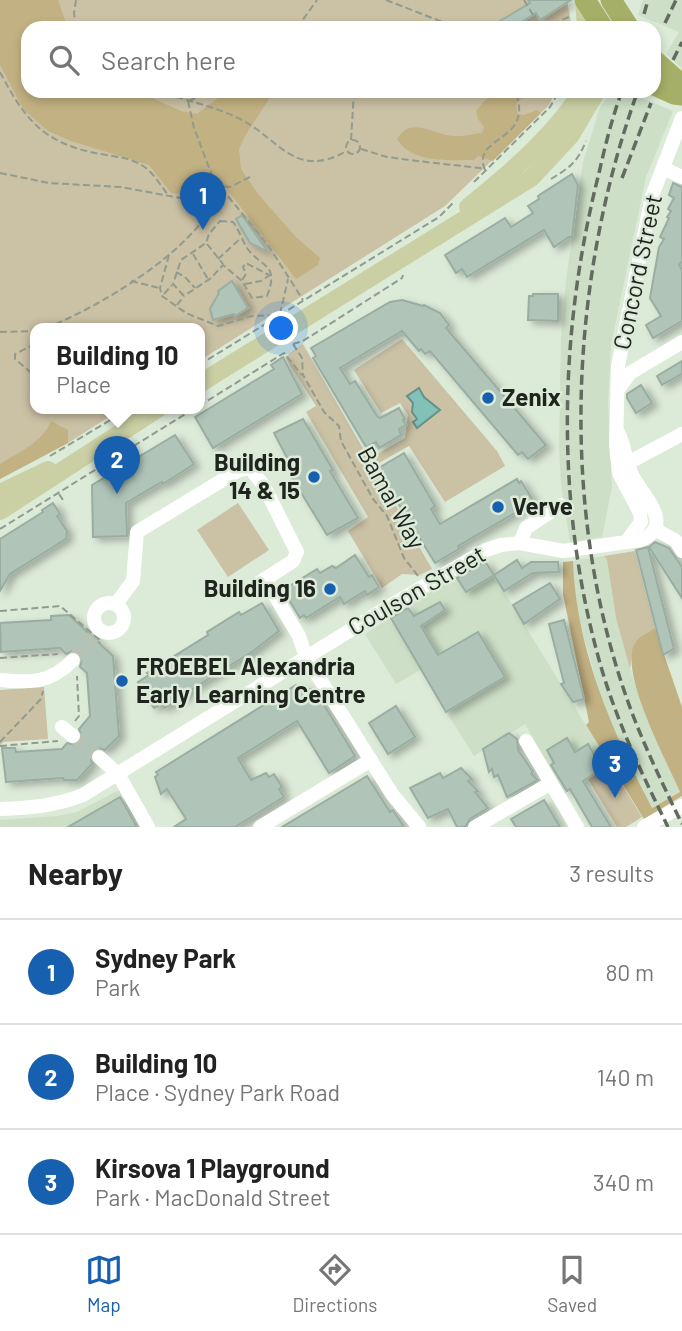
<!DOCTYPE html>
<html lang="en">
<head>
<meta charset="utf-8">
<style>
	body { margin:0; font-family:Barlow,sans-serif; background:#f6f6f6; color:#222 }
	.you { position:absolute; left:282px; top:329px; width:24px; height:24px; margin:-18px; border:5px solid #fff; border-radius:50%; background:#1a73e8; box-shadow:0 0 0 10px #1a73e833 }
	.badge { display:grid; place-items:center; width:46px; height:46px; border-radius:50%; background:#175faf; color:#fff; font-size:23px; font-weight:700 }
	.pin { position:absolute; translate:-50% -58px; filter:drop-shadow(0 2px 4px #0008) }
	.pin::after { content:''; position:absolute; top:37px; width:24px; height:21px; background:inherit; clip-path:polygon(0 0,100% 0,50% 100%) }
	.popup { position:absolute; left:30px; top:323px; width:175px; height:91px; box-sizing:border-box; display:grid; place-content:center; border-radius:14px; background:#fff; filter:drop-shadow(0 2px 5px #0005); font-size:23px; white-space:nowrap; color:#767676 }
	.popup b { font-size:26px; color:#222 }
	.popup::after { content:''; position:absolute; left:50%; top:100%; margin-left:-14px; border:14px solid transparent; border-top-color:#fff }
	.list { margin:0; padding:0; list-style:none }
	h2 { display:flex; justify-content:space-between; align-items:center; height:91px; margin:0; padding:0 28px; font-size:30px }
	h2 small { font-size:23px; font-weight:400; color:#767676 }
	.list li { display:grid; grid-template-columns:46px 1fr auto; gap:21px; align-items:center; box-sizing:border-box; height:105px; padding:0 28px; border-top:2px solid #e0e0e0 }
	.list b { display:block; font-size:26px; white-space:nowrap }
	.list p { margin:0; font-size:23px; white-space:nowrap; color:#767676 }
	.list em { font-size:23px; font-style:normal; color:#767676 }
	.icon { flex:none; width:38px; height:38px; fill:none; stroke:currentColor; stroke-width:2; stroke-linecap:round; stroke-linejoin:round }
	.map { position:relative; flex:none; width:682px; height:827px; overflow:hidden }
	.search { position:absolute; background:#fff; box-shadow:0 4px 10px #0003; left:21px; right:21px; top:21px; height:77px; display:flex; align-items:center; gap:18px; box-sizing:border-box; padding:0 24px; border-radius:21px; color:#767676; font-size:26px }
	.sheet { height:406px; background:#fff }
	nav { display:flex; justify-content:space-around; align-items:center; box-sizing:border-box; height:98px; border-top:2px solid #e0e0e0; background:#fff; font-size:19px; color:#767676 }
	nav a { display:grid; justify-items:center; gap:4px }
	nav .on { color:#175faf }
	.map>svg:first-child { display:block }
	.built { fill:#cddfc7 }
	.green { fill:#cbc1a5 }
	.forest { fill:#c2b182 }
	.water { fill:#82c1b7; stroke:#659289; stroke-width:2 }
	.building { fill:#b0c4b8; stroke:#99ada2; stroke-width:2; filter:url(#shadow) }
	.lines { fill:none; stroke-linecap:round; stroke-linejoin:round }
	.minor-tunnel { stroke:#b6c2b3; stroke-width:14; stroke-dasharray:14 7; stroke-linecap:butt }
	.path { stroke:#919b8e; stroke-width:2; stroke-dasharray:7 3.5; stroke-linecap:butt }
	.minor { stroke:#fff; stroke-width:14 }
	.major { stroke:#cacfa4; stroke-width:18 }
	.highway { stroke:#a6af67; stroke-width:21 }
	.rail { stroke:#636b61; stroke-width:3.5; stroke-dasharray:10 5; stroke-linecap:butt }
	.poi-dot { fill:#175faf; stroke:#dcead8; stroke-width:2.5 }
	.labels { text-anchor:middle; stroke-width:5; stroke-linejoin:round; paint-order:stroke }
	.street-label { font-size:24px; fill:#20241e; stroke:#dcead8 }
	.poi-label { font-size:24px; font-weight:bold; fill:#20241e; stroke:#dcead8; text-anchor:start }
</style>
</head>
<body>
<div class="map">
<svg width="682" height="827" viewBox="0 0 682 827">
	<defs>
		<filter id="shadow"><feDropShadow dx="5.5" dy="3.5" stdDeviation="3.5" flood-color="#0004"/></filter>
	</defs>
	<rect width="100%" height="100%" fill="#dcead8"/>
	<g class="built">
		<path d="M643 0H682V68L666 54 679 32 638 15Z"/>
		<path d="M612 91H625L673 111 646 177 611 345 608 400 612 487 602 537 570 542 561 483 559 449 561 338 566 281 583 162 600 107Z"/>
		<path d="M604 556 607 560 616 618 630 669 648 720 680 792 651 808 604 708 582 630 574 593 573 561Z"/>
		<path d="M484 558 610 765 565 793 525 724 474 756 420 670 396 684 365 634Z"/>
		<path d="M119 790 140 827H0V820L57 816 77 812Z"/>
	</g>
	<g class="green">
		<path d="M0 0H567L572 28H28V91H556L549 105 445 206 199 361V328H35V408H123L68 443 0 479Z"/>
		<path d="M402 339 497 451 505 466 445 502 409 446 377 464 372 457 405 438 408 415 400 403 381 413 354 370Z"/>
		<path d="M303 344 432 569 420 575 402 574 382 588 348 531 368 517 306 412 316 406 285 357Z"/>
		<path d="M238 503 269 550 228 577 197 530Z"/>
		<path d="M635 551 655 628C634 641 633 646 630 669L616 618 607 560 604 556Z"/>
		<path d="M44 687 48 739 3 742 0 746V690Z"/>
		<path d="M610 765 642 817 626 827H617L588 779Z"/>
	</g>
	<g class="forest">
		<path d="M0 0H58L68 28H28V91H137L181 111 197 114 227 91H274L245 136 239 149 241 169 258 194 296 237 320 258 318 265 296 279 220 180 200 196 171 193 149 165 71 141 48 131 23 109 0 65Z"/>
		<path d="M502 91H525L526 94 516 104 518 114 524 115 537 110 541 113 493 161 478 156 474 160C449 160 412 164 397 139 412 115 432 135 454 136 463 137 473 134 482 133L484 127 478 119 476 111 485 100Z"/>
		<path d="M51 421 68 430V443L0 479V464C19 452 42 443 51 421Z"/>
		<path d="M573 561C576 649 612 731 652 808L680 792C667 762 620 674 634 645 638 637 647 633 655 628L682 707V796L644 819 586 725 589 722 563 594V562Z"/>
	</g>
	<path class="water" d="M419 388 424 397 440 410 417 428 413 422 417 419 412 412 413 403 407 396Z"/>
	<g class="building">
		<path d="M528 0H571L540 20 536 13 512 28H504L500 21 530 3Z"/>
		<path d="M572 174 578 185 572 237H569L554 247 544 230 467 277 462 269 456 273 445 255 505 218 511 227 533 213 528 206 539 199 538 196Z"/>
		<path d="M673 183 682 187V261L679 265 682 270V321L653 338 646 325 661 316 650 298 659 247 664 239 660 237 669 218 667 217 671 211 668 209 674 198 669 195Z"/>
		<path d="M242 215 268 252 250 243 236 219Z"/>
		<path d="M232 281 248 308 235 316 234 314 213 320 210 309 219 293 218 291Z"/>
		<path d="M533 294H558V321L528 320 529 296H533Z"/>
		<path d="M402 300 423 306 424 305 440 313 449 325 446 328 546 445 528 459 522 452 518 455 430 351 425 354 421 349 419 351 402 331 340 368 350 384 355 381 377 416 380 418 399 408 405 419 403 420 406 425 399 429 401 435 379 448 376 442 366 447 313 358 316 356 311 348 390 302Z"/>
		<path d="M283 357 302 394 213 448 195 417 274 369 271 365Z"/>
		<path d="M682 361V374L662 385 657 376Z"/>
		<path d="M641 385 652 403 636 413 627 398V394Z"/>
		<path d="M303 419 333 470 330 471 358 518 327 535 292 478 296 475 274 433Z"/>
		<path d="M175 435 194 464 163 484 162 482 126 503 127 536 93 537 92 485Z"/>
		<path d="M404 453 435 506 431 509 440 524 517 479 519 483 521 481 534 502 458 546 459 549 435 563 377 469Z"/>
		<path d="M53 503 60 514 57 516 67 531 66 539 10 574 0 591V539L43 512 42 510Z"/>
		<path d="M655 542 669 548 682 567V598L649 547Z"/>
		<path d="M648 547 674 649 663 655 636 550Z"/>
		<path d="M355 555 369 577 372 575 379 587 367 595 365 591 344 604 340 597 306 618 304 615 300 618 283 590 317 569 320 573 332 566 336 568Z"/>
		<path d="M517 560 522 568 531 562H558L559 572 533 573 504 591 494 575Z"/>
		<path d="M485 561 494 575 466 592 457 578Z"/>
		<path d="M550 583 560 599 524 624 513 605Z"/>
		<path d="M440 602 445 610 421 626 438 655 478 632 505 677 446 712 391 618 408 608 414 616Z"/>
		<path d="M262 603 279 631 252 652 189 691 190 693 164 708 162 704 154 708 138 682 149 675 147 673 208 635 207 632 239 612 241 615Z"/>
		<path d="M69 615 113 656 119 736 105 750 100 748 92 750 90 756 92 764 77 780H64L63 778 6 782 2 748H15L16 752 62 749 67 743 76 745 82 738 79 729 90 716 87 673 80 667 82 659 80 653 72 651 66 654 60 648 1 652 0 623 51 620V616Z"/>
		<path d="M564 620 584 699 573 702 561 684 564 683 549 624Z"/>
		<path d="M296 685 298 687 315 690 355 756 329 773 297 721 238 758 251 780 266 773 269 777 274 774 282 787 279 789 284 797 235 827H174L186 819 167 789 161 794 155 777 158 775 156 772Z"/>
		<path d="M396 706 415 737 388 754 369 723Z"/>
		<path d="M509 733 517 739 518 750 533 772 531 774 538 780 507 797 498 775 494 777 492 769 489 772 483 749Z"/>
		<path d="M567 738 575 752 588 744 602 769 583 781 611 827H592L570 789 567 791 551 765 554 763 547 750Z"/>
		<path d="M461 768 472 779 468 781 478 791 475 792 488 808 470 819 465 827H457L448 809 428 818 410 788 440 773 443 778Z"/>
		<path d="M367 776 390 812 393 810 404 827H282Z"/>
		<path d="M120 797 137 827H68Z"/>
		<path d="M544 800 560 827H516L511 819Z"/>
	</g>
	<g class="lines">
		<g class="minor-tunnel">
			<path d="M73 660 93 637"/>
			<path d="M73 736 99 757"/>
		</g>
		<g class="path">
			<path d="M76 0 74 13 76 28"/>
			<path d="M386 0 458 28"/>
			<path d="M524 0 541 28"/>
			<path d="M297 28 317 0"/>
			<path d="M543 28 571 16"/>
			<path d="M0 72C24 118 42 142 95 153 110 156 130 157 143 166 153 172 161 186 168 195"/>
			<path d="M156 91C184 100 214 106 240 119 280 139 294 180 347 151"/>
			<path d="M188 101 194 128 213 178 268 245 303 300"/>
			<path d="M189 101 210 91"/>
			<circle cx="353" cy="147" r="7"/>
			<path d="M351 140 354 91"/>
			<path d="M361 149 387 157 417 161 480 168 486 171"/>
			<path d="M485 170C470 135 536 143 515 91"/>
			<path d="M0 173 49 183 121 187 191 200 204 198 220 186 230 187 252 176"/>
			<path d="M551 179C570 167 577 163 586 141"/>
			<path d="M474 182 550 107 559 91"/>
			<path d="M220 221 233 222C239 230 242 240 247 248 261 268 280 263 267 296L252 298 242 281 223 265 211 278 187 294 183 295 173 284 181 260 206 243 209 234Z"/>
			<path d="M207 244 223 264"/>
			<path d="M193 254 208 279"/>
			<path d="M169 255 160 288 162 296 186 313 218 326 252 316 279 315"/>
			<path d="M218 259 241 238"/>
			<path d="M176 272 185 277 195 288"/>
			<path d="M242 280 246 274 243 267 246 263 269 275"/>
			<path d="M131 281 159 288"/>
			<path d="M245 284 261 281 270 275"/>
			<path d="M164 294 172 285"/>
			<path d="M177 305 184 296"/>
			<path d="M280 314 288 279"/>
			<path d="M46 328C99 307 178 259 209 212 214 204 217 195 220 187"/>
			<path d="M0 332 35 331"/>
			<path d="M35 344 15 354V359L35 376"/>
			<path d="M293 344 303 341 402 278 403 275"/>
			<path d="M293 344 302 358 303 374"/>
			<path d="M199 365 439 217 453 203"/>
			<path d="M199 406 284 353 301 374 303 375 324 412 339 426 341 441 373 499 387 516 404 558 418 576"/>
			<path d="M50 456 129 409"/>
			<path d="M59 494 63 500"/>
			<path d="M0 529 195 408"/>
			<path d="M0 611 60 606 101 641 99 643"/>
			<path d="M0 658 58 654"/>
			<path d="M75 721 79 716 77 676"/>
			<path d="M0 742 41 699 43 691"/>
			<path d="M0 746 58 741"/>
		</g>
		<g class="minor">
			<path d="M663 168 682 177"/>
			<path d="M619 388 630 373 682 342"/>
			<path d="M628 463 682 434"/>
			<path d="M655 529 676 541 682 551"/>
			<path d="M627 541 641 522 640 513 619 473 616 445 618 366 652 196 682 118"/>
			<path d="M520 543 526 528 561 505"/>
			<path d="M248 590 265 579"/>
			<circle cx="109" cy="618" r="15"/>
			<path d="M116 604 133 581 137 532 239 470 250 468 264 486 297 552 293 561 265 579 299 636 306 657 392 794 419 827"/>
			<path d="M0 680C31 683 51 683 73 660"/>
			<path d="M62 727 73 736"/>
			<path d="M526 741 577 827"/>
			<path d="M99 757 118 774 148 827"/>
			<path d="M0 809C29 808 55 806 83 795L388 607 486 550 501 545 520 543 563 551 641 540C676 525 642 495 632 475 625 461 625 445 618 432"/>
			<path d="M260 827 371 760"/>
			<path d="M475 827 551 783"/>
			<path d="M644 827 682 806"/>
		</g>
		<g class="major">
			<path d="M584 0 586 28"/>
			<path d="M468 207C508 175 555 135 582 91"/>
			<path d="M199 384 531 178 571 135 597 91"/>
			<path d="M0 493 48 470"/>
			<path d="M0 511 159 408"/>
		</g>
		<g class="highway">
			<path d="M585 0 603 28"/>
			<path d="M611 0 629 28"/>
			<path d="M654 60 682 85"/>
			<path d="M654 85 674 94 682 95"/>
		</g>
		<g class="rail">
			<path d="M644 14 648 0"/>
			<path d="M665 23 676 0"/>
			<path d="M673 60 682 42"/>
			<path d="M622 91C612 118 605 146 599 173 559 330 555 499 598 656 614 716 641 772 668 827"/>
			<path d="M636 96C567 291 559 523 634 718 648 754 665 789 682 824"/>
			<path d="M622 178 651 103"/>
		</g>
	</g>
	<g class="poi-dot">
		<circle cx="488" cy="398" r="7"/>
		<circle cx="314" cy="477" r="7"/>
		<circle cx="498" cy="507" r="7"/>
		<circle cx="330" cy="589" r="7"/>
		<circle cx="122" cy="681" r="7"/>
	</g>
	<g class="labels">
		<g class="street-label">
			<text transform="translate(638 272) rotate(-78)" y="8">Concord Street</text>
			<text transform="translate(391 498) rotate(61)" y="8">Bamal Way</text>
			<text transform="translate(417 591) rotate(-30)" y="8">Coulson Street</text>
		</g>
		<g class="poi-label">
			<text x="502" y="406">Zenix</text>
			<text x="300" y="471" text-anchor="end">Building<tspan x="300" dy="28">14 &amp; 15</tspan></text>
			<text x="512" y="515">Verve</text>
			<text x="316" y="597" text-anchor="end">Building 16</text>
			<text x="136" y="675">FROEBEL Alexandria<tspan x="136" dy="28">Early Learning Centre</tspan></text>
		</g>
	</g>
</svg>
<div class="you"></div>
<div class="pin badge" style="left:203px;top:230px">1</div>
<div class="pin badge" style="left:117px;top:494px">2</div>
<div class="popup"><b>Building 10</b>Place</div>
<div class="pin badge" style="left:615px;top:798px">3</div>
<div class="search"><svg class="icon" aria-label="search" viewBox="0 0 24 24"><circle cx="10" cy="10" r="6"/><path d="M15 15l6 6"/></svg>Search here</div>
</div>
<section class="sheet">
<h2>Nearby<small>3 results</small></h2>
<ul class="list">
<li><span class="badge">1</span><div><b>Sydney Park</b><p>Park</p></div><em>80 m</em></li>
<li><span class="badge">2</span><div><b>Building 10</b><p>Place · Sydney Park Road</p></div><em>140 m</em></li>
<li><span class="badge">3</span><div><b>Kirsova 1 Playground</b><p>Park · MacDonald Street</p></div><em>340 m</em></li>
</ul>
</section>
<nav>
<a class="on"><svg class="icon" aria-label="map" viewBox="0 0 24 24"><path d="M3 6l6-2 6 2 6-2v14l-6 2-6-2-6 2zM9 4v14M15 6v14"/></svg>Map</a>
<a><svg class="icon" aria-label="directions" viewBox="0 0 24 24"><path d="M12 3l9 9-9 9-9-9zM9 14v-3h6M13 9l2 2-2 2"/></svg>Directions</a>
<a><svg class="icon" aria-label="saved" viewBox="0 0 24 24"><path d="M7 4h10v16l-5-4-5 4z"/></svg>Saved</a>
</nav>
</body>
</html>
